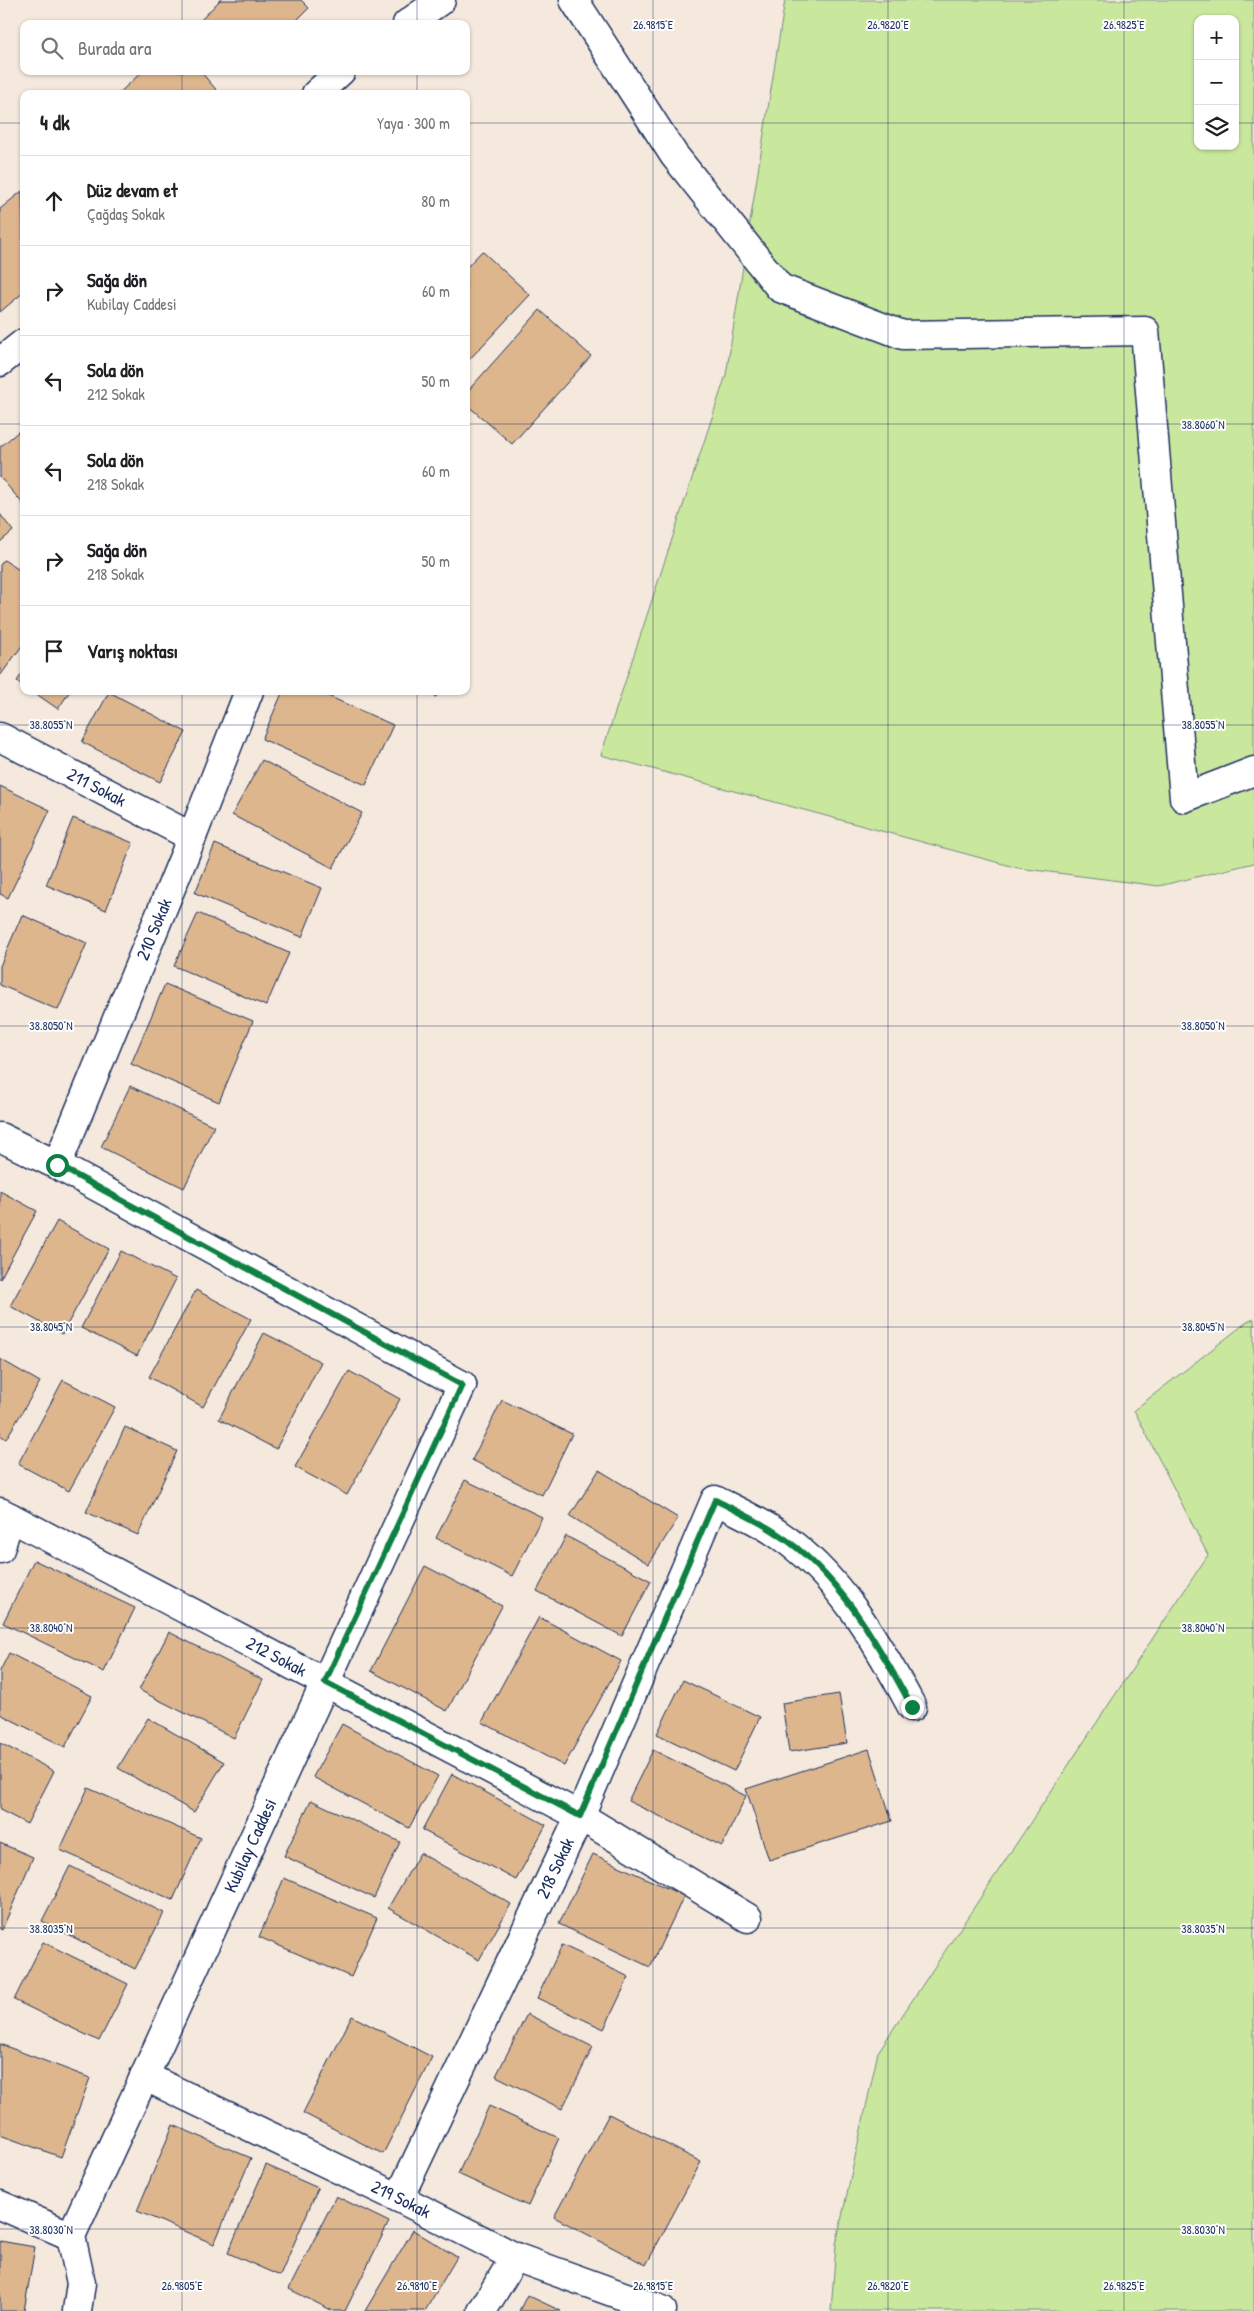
<!DOCTYPE html>
<html lang="tr">
<head>
<meta charset="utf-8">
<style>
	body { margin:0; font-family:"Patrick Hand",sans-serif; background:#f2f2f2; color:#202124 }
	.controls { position:absolute; right:15px; top:15px; display:grid; overflow:hidden; border-radius:10px; box-shadow:0 1px 4px #0004 }
	.controls button { width:45px; height:45px; display:grid; place-items:center; padding:0; border:0; border-bottom:1px solid #e0e0e0; background:#fff; color:#202124; font:25px sans-serif }
	.stop { position:absolute; width:15px; height:15px; margin:-11px; border:4px solid #0b8043; border-radius:50%; background:#fff }
	.stop.end { background:#0b8043; border-color:#fff; box-shadow:0 1px 5px #0008 }
	.list { margin:0; padding:0; list-style:none }
	h2 { display:flex; justify-content:space-between; align-items:center; height:65px; margin:0; padding:0 20px; font-size:21px }
	h2 small { font-size:16px; font-weight:400; color:#757577 }
	.list li { display:grid; grid-template-columns:32px 1fr auto; gap:15px; align-items:center; box-sizing:border-box; height:90px; padding:0 20px; border-top:1px solid #e0e0e0 }
	.list b { display:block; font-size:19px; white-space:nowrap }
	.list p { margin:0; font-size:16px; white-space:nowrap; color:#757577 }
	.list em { font-size:16px; font-style:normal; color:#757577 }
	.icon { flex:none; width:28px; height:28px; fill:none; stroke:currentColor; stroke-width:2; stroke-linecap:round; stroke-linejoin:round }
	.map { position:relative; flex:none; width:1254px; height:2311px; overflow:hidden }
	.search { position:absolute; background:#fff; box-shadow:0 1px 4px #0004; left:20px; top:20px; width:450px; height:55px; display:flex; align-items:center; gap:12px; box-sizing:border-box; padding:0 18px; border-radius:10px; color:#757577; font-size:19px }
	.panel { position:absolute; background:#fff; box-shadow:0 1px 4px #0004; left:20px; top:90px; width:450px; height:605px; border-radius:10px }
	.map>svg:first-child { display:block }
	.green { fill:#cae79e; stroke:#728b7e; fill-rule:evenodd }
	.building { fill:#ddb68e; stroke:#1b2f5e }
	.lines { fill:none; stroke-linecap:round; stroke-linejoin:round }
	.minor-casing { stroke:#1b2f5e; stroke-width:31 }
	.tertiary-casing { stroke:#1b2f5e; stroke-width:31 }
	.minor { stroke:#fff; stroke-width:28 }
	.tertiary { stroke:#fff; stroke-width:28 }
	.route { stroke:#0b8043; stroke-width:6 }
	.ticks { fill:none; stroke:#1b2f5e; stroke-width:1; stroke-opacity:0.45 }
	.labels { text-anchor:middle; stroke-width:4; stroke-linejoin:round; paint-order:stroke }
	.street-label { font-size:18px; fill:#1b2f5e; stroke:#fff }
	.ticks-label { font-size:12px; text-anchor:middle; fill:#1b2f5e; stroke:#fff; stroke-width:4; stroke-linejoin:round; paint-order:stroke }
</style>
</head>
<body>
<div class="map">
<svg width="1254" height="2311" viewBox="0 0 1254 2311">
	<rect width="100%" height="100%" fill="#f5e9dd"/>
	<filter id="ink" filterUnits="userSpaceOnUse"><feTurbulence type="fractalNoise" baseFrequency=".02" numOctaves="2"/><feDisplacementMap in="SourceGraphic" scale="10" xChannelSelector="R" yChannelSelector="G"/><feConvolveMatrix kernelMatrix="1 2 1 2 8 2 1 2 1" color-interpolation-filters="sRGB"/></filter>
	<g filter="url(#ink)">
		<g class="green">
			<path d="M785 0H1254V863L1159 886 1018 868 601 755 726 375ZM1198 19H1235V146H1198Z"/>
			<path d="M1254 1319V2311H831L836 2244 878 2052 1208 1555 1134 1410 1247 1322Z"/>
		</g>
		<g class="building">
			<path d="M220 0H301L309 8 293 24H205L201 20Z"/>
			<path d="M143 71H200L220 94H118Z"/>
			<path d="M22 191 24 292 0 312V209Z"/>
			<path d="M482 251 530 295 466 363V268Z"/>
			<path d="M540 310 591 356 512 444 466 404V393Z"/>
			<path d="M24 427V505L0 477V447Z"/>
			<path d="M0 514 13 531 0 542Z"/>
			<path d="M4 560 24 573V643L0 676V565Z"/>
			<path d="M24 671V686L17 681Z"/>
			<path d="M32 691H70L58 709Z"/>
			<path d="M283 691H317L393 725 366 785 262 739Z"/>
			<path d="M421 691H438L436 697Z"/>
			<path d="M109 692 186 732 160 782 82 742Z"/>
			<path d="M262 760 362 813 333 868 232 815Z"/>
			<path d="M0 786 50 810 8 898 0 894Z"/>
			<path d="M73 818 133 843 106 910 46 885Z"/>
			<path d="M215 844 322 888 302 937 195 893Z"/>
			<path d="M198 913 289 953 266 1006 174 966Z"/>
			<path d="M22 915 87 943 58 1010 0 985V966Z"/>
			<path d="M165 984 253 1021 219 1102 131 1064Z"/>
			<path d="M130 1086 214 1126 184 1188 101 1147Z"/>
			<path d="M0 1191 37 1211 0 1279Z"/>
			<path d="M57 1221 109 1249 62 1334 10 1306Z"/>
			<path d="M121 1251 176 1279 137 1356 81 1328Z"/>
			<path d="M196 1290 251 1319 203 1407 149 1377Z"/>
			<path d="M264 1333 321 1362 276 1449 219 1419Z"/>
			<path d="M0 1359 40 1382 6 1439 0 1435Z"/>
			<path d="M349 1371 400 1399 347 1495 295 1467Z"/>
			<path d="M63 1380 115 1407 69 1491 18 1464Z"/>
			<path d="M502 1400 572 1434 542 1495 472 1460Z"/>
			<path d="M125 1427 177 1451 138 1535 86 1512Z"/>
			<path d="M599 1470 678 1518 649 1564 570 1516Z"/>
			<path d="M465 1480 542 1517 512 1576 436 1538Z"/>
			<path d="M566 1536 651 1581 622 1636 537 1591Z"/>
			<path d="M34 1560 135 1608 104 1672 3 1623Z"/>
			<path d="M425 1566 502 1606 447 1711 371 1671Z"/>
			<path d="M539 1617 621 1661 564 1766 482 1722Z"/>
			<path d="M169 1632 263 1680 234 1738 139 1690Z"/>
			<path d="M9 1653 92 1696 65 1747 0 1714V1671Z"/>
			<path d="M683 1680 760 1717 734 1771 657 1734Z"/>
			<path d="M839 1694 847 1743 789 1752 782 1703Z"/>
			<path d="M148 1718 224 1762 194 1812 118 1768Z"/>
			<path d="M342 1724 438 1776 409 1828 313 1777Z"/>
			<path d="M0 1743 54 1771 27 1824 0 1810Z"/>
			<path d="M869 1749 892 1821 769 1860 746 1789Z"/>
			<path d="M653 1750 746 1796 722 1846 628 1801Z"/>
			<path d="M452 1774 546 1825 516 1880 422 1830Z"/>
			<path d="M88 1788 201 1838 173 1900 60 1850Z"/>
			<path d="M311 1800 400 1842 374 1898 284 1856Z"/>
			<path d="M0 1843 33 1857 2 1930 0 1929Z"/>
			<path d="M420 1853 511 1904 479 1960 388 1908Z"/>
			<path d="M593 1854 684 1896 650 1967 559 1924Z"/>
			<path d="M70 1866 164 1913 135 1969 42 1921Z"/>
			<path d="M284 1878 377 1918 351 1977 259 1937Z"/>
			<path d="M43 1942 128 1984 99 2041 14 2000Z"/>
			<path d="M562 1945 629 1977 604 2029 537 1998Z"/>
			<path d="M527 2014 593 2047 562 2109 496 2076Z"/>
			<path d="M352 2016 432 2057 383 2154 303 2113Z"/>
			<path d="M0 2044 90 2078 61 2157 0 2135Z"/>
			<path d="M489 2106 559 2138 528 2206 458 2174Z"/>
			<path d="M609 2114 701 2162 646 2265 554 2217Z"/>
			<path d="M173 2125 251 2158 214 2244 137 2211Z"/>
			<path d="M266 2165 318 2188 280 2276 228 2253Z"/>
			<path d="M336 2196 389 2222 345 2311H333L289 2289Z"/>
			<path d="M413 2230 457 2257 425 2311H365Z"/>
			<path d="M0 2241 35 2247 24 2311H0Z"/>
			<path d="M527 2295 561 2311H519Z"/>
		</g>
		<g class="lines">
			<defs>
				<g id="minor">
					<path d="M574 0 674 155 780 288 903 335 1145 331 1184 798 1254 771"/>
					<path id="s1" d="M0 737 192 837"/>
					<path d="M0 1137 57 1165 462 1385"/>
					<path id="s2" d="M57 1165 192 837 249 691"/>
					<path id="s3" d="M0 1512 580 1816 748 1918"/>
					<path d="M0 1549 10 1517"/>
					<path id="s4" d="M144 2076 399 2198 515 2257 662 2310"/>
					<path id="s5" d="M399 2198 580 1816 715 1500C735 1510 757 1520 775 1532 839 1574 877 1642 912 1707"/>
					<path d="M0 2205 71 2236"/>
					<path d="M482 2311 515 2257"/>
				</g>
				<g id="tertiary">
					<path d="M407 24 441 0"/>
					<path d="M316 94 341 71"/>
					<path d="M0 362 24 343"/>
					<path id="s6" d="M77 2311 81 2283 71 2236 462 1385"/>
				</g>
			</defs>
			<use href="#minor" class="minor-casing"/>
			<use href="#tertiary" class="tertiary-casing"/>
			<use href="#minor" class="minor"/>
			<use href="#tertiary" class="tertiary"/>
		</g>
	</g>
	<g class="lines" filter="url(#ink)">
		<path class="route" d="M57 1165 462 1385 325 1682 580 1816 715 1500C735 1510 757 1520 775 1532 839 1573 877 1642 912 1707"/>
	</g>
	<path class="ticks" d="M182 0V24M417 0V24M653 0V2311M888 0V2311M1124 0V2311M182 71V94M417 71V94M0 123H24M466 123H1198M1235 123H1254M0 424H24M466 424H1254M182 691V2311M417 691V2311M0 725H1254M0 1026H1254M0 1327H1254M0 1628H1254M0 1928H1254M0 2229H1254"/>
	<g class="labels">
		<g class="street-label">
			<text dy="6" stroke="none"><textPath href="#s1" startOffset="109">211 Sokak</textPath></text>
			<text dy="6" stroke="none"><textPath href="#s2" startOffset="255">210 Sokak</textPath></text>
			<text dy="6" stroke="none"><textPath href="#s3" startOffset="312">212 Sokak</textPath></text>
			<text dy="6" stroke="none"><textPath href="#s6" startOffset="506">Kubilay Caddesi</textPath></text>
			<text dy="6" stroke="none"><textPath href="#s5" startOffset="365">218 Sokak</textPath></text>
			<text dy="6" stroke="none"><textPath href="#s4" startOffset="285">219 Sokak</textPath></text>
		</g>
	</g>
	<g class="ticks-label">
		<text x="653" y="29">26.9815°E</text>
		<text x="888" y="29">26.9820°E</text>
		<text x="1124" y="29">26.9825°E</text>
		<text x="1203" y="429">38.8060°N</text>
		<text x="51" y="729">38.8055°N</text>
		<text x="1203" y="729">38.8055°N</text>
		<text x="51" y="1030">38.8050°N</text>
		<text x="1203" y="1030">38.8050°N</text>
		<text x="51" y="1331">38.8045°N</text>
		<text x="1203" y="1331">38.8045°N</text>
		<text x="51" y="1632">38.8040°N</text>
		<text x="1203" y="1632">38.8040°N</text>
		<text x="51" y="1933">38.8035°N</text>
		<text x="1203" y="1933">38.8035°N</text>
		<text x="51" y="2234">38.8030°N</text>
		<text x="1203" y="2234">38.8030°N</text>
		<text x="182" y="2290">26.9805°E</text>
		<text x="417" y="2290">26.9810°E</text>
		<text x="653" y="2290">26.9815°E</text>
		<text x="888" y="2290">26.9820°E</text>
		<text x="1124" y="2290">26.9825°E</text>
	</g>
</svg>
<div class="controls">
<button>+</button>
<button>−</button>
<button><svg class="icon" aria-label="layers" viewBox="0 0 24 24"><path d="M12 4l9 5-9 5-9-5zM3 14l9 5 9-5"/></svg></button>
</div>
<div class="stop" style="left:57px;top:1165px"></div>
<div class="stop end" style="left:912px;top:1707px"></div>
<div class="search"><svg class="icon" aria-label="search" viewBox="0 0 24 24"><circle cx="10" cy="10" r="6"/><path d="M15 15l6 6"/></svg>Burada ara</div>
<section class="panel">
<h2>4 dk<small>Yaya · 300 m</small></h2>
<ul class="list">
<li><svg class="icon" aria-label="ahead" viewBox="0 0 24 24"><path d="M12 20V5M6 11l6-6 6 6"/></svg><div><b>Düz devam et</b><p>Çağdaş Sokak</p></div><em>80 m</em></li>
<li><svg class="icon" aria-label="right" viewBox="0 0 24 24"><path d="M7 20v-9h11M14 6l5 5-5 5"/></svg><div><b>Sağa dön</b><p>Kubilay Caddesi</p></div><em>60 m</em></li>
<li><svg class="icon" aria-label="left" viewBox="0 0 24 24"><path d="M17 20v-9H6M10 6l-5 5 5 5"/></svg><div><b>Sola dön</b><p>212 Sokak</p></div><em>50 m</em></li>
<li><svg class="icon" aria-label="left" viewBox="0 0 24 24"><path d="M17 20v-9H6M10 6l-5 5 5 5"/></svg><div><b>Sola dön</b><p>218 Sokak</p></div><em>60 m</em></li>
<li><svg class="icon" aria-label="right" viewBox="0 0 24 24"><path d="M7 20v-9h11M14 6l5 5-5 5"/></svg><div><b>Sağa dön</b><p>218 Sokak</p></div><em>50 m</em></li>
<li><svg class="icon" aria-label="arrive" viewBox="0 0 24 24"><path d="M6 21V4h12l-3 4 3 4H6"/></svg><div><b>Varış noktası</b></div></li>
</ul>
</section>
</div>
</body>
</html>
